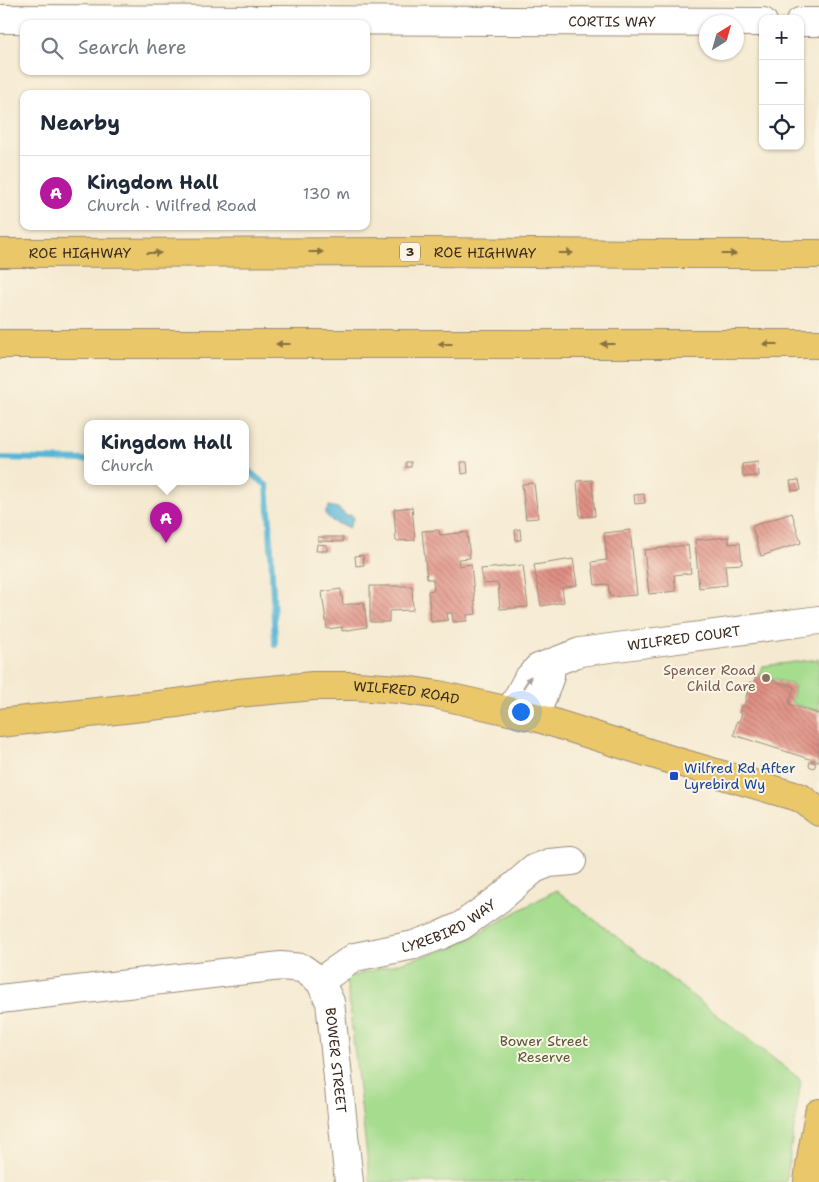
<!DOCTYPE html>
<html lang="en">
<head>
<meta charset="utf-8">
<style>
	body { margin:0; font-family:"Shantell Sans",sans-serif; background:#f6f6f7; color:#1f2937 }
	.controls { position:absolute; right:15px; top:15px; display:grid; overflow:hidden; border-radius:10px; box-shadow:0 1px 4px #0004 }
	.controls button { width:45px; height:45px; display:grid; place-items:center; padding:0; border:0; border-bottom:1px solid #e0e1e3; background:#fff; color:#1f2937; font:25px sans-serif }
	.compass { position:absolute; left:699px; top:15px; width:45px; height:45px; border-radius:50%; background:#fff; box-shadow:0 1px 4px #0004; rotate:37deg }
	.you { position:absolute; left:520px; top:711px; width:18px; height:18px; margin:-12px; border:4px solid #fff; border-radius:50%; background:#1a73e8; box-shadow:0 0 0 8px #1a73e833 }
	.badge { display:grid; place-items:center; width:32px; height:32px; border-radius:50%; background:#b5179e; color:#fff; font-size:16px; font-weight:700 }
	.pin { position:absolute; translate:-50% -41px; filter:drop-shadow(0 1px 2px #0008) }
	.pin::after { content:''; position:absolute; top:26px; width:18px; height:15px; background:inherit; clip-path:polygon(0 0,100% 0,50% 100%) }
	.popup { position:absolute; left:84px; top:420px; width:165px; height:65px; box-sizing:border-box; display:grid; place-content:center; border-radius:10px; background:#fff; filter:drop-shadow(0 1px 4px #0005); font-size:16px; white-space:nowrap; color:#747a83 }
	.popup b { font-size:19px; color:#1f2937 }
	.popup::after { content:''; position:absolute; left:50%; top:100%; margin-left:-10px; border:10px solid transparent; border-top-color:#fff }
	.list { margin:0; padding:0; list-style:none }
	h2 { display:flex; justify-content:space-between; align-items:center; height:65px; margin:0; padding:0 20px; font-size:21px }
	h2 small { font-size:16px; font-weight:400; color:#747a83 }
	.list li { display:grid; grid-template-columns:32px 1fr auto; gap:15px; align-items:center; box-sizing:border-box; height:75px; padding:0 20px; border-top:1px solid #e0e1e3 }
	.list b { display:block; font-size:19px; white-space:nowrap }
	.list p { margin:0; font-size:16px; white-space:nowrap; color:#747a83 }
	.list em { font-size:16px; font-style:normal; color:#747a83 }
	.icon { flex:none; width:28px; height:28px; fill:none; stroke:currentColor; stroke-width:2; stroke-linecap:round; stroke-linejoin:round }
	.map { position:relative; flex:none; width:819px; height:1182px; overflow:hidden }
	.search { position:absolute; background:#fff; box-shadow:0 1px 4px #0004; left:20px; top:20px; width:350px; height:55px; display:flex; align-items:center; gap:12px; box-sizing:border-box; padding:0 18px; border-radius:10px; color:#747a83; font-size:19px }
	.panel { position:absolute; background:#fff; box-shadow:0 1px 4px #0004; left:20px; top:90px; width:350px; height:140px; border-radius:10px }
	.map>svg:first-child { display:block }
	.green { fill:#a5dc8e; stroke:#708356 }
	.water { fill:#57b6d5; stroke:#49707a }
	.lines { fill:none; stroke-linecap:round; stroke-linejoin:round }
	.stream { stroke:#57b6d5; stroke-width:6 }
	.building { fill:url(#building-back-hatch) }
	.minor-casing { stroke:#988a78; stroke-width:30 }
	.major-casing { stroke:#988a78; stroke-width:30 }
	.highway-casing { stroke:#988a78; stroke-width:30 }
	.minor { stroke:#fff; stroke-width:28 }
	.major { stroke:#eac769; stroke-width:28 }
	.highway { stroke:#eac769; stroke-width:28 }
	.oneway { fill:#8a7140 }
	.oneway2 { fill:#a79f9a }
	.education-dot { fill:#8d6e63; stroke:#fcf5e5; stroke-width:2 }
	.transit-dot { fill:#1a4fb4; stroke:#fcf5e5; stroke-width:2 }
	.labels { text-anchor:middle; stroke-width:4; stroke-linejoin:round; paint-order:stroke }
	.shield { fill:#fcf5e5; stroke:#75675a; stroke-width:1 }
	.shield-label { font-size:12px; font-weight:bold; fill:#3b2a1e }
	.street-label { font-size:14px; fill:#3b2a1e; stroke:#fcf5e5 }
	.education-label { font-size:14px; fill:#785e54; stroke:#fcf5e5; text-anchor:end }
	.transit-label { font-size:14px; fill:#164399; stroke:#fcf5e5; text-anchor:start }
	.park-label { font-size:14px; fill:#56563a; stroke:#fcf5e5 }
</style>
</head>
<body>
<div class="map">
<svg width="819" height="1182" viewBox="0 0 819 1182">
	<defs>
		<pattern id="building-back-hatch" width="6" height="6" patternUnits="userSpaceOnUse" patternTransform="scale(1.25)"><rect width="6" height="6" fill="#e09084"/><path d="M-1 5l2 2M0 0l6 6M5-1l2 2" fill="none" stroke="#b7766b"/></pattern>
	</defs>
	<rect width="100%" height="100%" fill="#fcf5e5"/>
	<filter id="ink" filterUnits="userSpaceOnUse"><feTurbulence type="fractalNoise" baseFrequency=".02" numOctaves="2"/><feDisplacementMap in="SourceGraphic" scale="10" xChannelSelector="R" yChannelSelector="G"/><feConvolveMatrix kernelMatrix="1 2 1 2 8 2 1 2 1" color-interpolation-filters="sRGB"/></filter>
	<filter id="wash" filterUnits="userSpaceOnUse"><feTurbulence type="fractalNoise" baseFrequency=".0096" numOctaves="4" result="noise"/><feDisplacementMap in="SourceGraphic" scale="20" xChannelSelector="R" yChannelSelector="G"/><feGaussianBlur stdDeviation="1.12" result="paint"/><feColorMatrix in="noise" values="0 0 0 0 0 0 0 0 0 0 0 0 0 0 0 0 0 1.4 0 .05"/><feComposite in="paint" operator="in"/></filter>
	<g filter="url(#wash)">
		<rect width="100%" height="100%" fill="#f5ead1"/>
		<g class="green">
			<path d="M819 659V712L791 703 795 686 760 674 763 666Z"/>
			<path d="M556 890 801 1080 786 1182H370L346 978 452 948Z"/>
		</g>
		<path class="water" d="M329 506 338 508 347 516 350 515 354 517 349 528 332 521 325 514Z"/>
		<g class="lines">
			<g class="stream">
				<path d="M0 458 87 460"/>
				<path d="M245 468 267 486 270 524 275 645"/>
			</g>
		</g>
		<g id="blocks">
			<g class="building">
				<rect x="406" y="462" width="5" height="5"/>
				<path d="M461 462H467L468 473 462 474Z"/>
				<path d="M758 462 759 476 743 477 742 464Z"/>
				<path d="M592 480 595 516 580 517 577 481Z"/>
				<path d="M799 480 801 490 792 491 790 481Z"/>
				<path d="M534 483 538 518 526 519 522 484Z"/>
				<path d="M644 494 645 503 635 504 634 495Z"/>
				<path d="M412 507 415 540 396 541 394 509Z"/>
				<path d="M792 513 801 543 761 556 752 526Z"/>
				<path d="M520 529 521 540H516L515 530Z"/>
				<path d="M439 530 440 535 467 532 470 558 458 559 459 566 471 564 476 614 467 615V621L453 622 452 613H447L448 620 431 622 428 591 434 590 433 579H427L422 531Z"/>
				<path d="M630 530 637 595 610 597 608 584 595 585 592 562 607 560 604 533Z"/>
				<path d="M318 537H343V542L318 541Z"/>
				<path d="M729 537V544L740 543 742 564 725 565 727 585 699 588 695 540Z"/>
				<path d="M317 544 327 545V551H316Z"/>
				<path d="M688 545 691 573 674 575 676 591 649 594 644 550Z"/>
				<path d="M363 555 364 565 356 566 355 556Z"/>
				<path d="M573 559 577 585 562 588 564 602 541 606 534 565Z"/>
				<path d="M523 565 528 607 500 609 498 583 483 584 481 569Z"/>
				<path d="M370 586H412L413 610 389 611V622H370Z"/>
				<path d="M341 589 343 605 364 602 367 627 342 631V627L327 629 322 592Z"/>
				<path d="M756 675 794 687 789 704 819 714V762L734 735 737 721 739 722 742 713H739L741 705 744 706 750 682 754 684Z"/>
				<path d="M810 761 816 763 814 768 809 766Z"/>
			</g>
		</g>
	</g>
	<g filter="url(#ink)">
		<use href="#blocks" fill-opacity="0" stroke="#988a78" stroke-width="1"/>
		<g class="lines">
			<defs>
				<g id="minor">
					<path id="s1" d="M0 19 763 22"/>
					<path d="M800 22H819"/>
					<path id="s2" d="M511 710 527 680 538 668 580 652 819 620"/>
					<path d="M535 717 550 676 551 663"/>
					<path id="s3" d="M320 981 355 957 414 945 441 935 461 926 499 899 534 869 549 863 572 861"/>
					<path id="s4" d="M0 999 281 966 302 968 320 981 330 1002 349 1182"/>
				</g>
				<g id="major">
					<path id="s5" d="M0 723 177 703 238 693 313 686H356L398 689 439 695 535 717 675 761 801 798 819 812"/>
					<path d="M808 1182 812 1153 819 1113"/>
				</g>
				<g id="highway">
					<path id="s6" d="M0 253 422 252 657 254H819"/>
					<path d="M0 344H819"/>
				</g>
			</defs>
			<use href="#minor" class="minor-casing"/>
			<use href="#major" class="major-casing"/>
			<use href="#highway" class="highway-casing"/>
			<use href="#minor" class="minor"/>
			<use href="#major" class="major"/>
			<use href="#highway" class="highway"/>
		</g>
		<defs><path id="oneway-solid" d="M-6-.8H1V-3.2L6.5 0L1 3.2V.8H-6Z" transform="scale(1.25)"/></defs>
		<g class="oneway">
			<use href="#oneway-solid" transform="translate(316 252)"/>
			<use href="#oneway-solid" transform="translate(154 253)"/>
			<use href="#oneway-solid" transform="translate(566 253)"/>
			<use href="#oneway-solid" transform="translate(729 254)"/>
			<use href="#oneway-solid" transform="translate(283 344) rotate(-180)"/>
			<use href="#oneway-solid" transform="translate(445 344) rotate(-180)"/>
			<use href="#oneway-solid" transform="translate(608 344) rotate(-180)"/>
			<use href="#oneway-solid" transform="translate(770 344) rotate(180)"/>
		</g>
		<use class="oneway2" href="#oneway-solid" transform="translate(527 682) rotate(-57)"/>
	</g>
	<circle class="education-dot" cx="766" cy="678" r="5"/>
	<rect class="transit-dot" x="669" y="771" width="10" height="10" rx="2.5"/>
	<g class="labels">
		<rect class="shield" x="400" y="242.5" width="20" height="19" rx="4"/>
		<g class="shield-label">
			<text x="410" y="256">3</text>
		</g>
		<g class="street-label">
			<text dy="5" stroke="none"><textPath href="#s1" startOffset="612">CORTIS WAY</textPath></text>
			<text dy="5" stroke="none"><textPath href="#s6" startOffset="80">ROE HIGHWAY</textPath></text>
			<text dy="5" stroke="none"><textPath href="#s6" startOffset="485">ROE HIGHWAY</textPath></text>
			<text dy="5" stroke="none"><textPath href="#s2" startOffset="200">WILFRED COURT</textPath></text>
			<text dy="5" stroke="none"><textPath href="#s5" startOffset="409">WILFRED ROAD</textPath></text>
			<text dy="5" stroke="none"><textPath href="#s3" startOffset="142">LYREBIRD WAY</textPath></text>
			<text dy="5" stroke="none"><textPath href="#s4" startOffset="408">BOWER STREET</textPath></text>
		</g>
		<g class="education-label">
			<text x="756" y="675">Spencer Road<tspan x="756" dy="16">Child Care</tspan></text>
		</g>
		<g class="transit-label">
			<text x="684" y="773">Wilfred Rd After<tspan x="684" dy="16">Lyrebird Wy</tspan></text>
		</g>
		<g class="park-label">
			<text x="544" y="1046">Bower Street<tspan x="544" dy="16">Reserve</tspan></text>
		</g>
	</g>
</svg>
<div class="controls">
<button>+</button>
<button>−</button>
<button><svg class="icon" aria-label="locate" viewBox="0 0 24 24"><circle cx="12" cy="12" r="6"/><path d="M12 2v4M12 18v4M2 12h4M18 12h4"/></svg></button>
</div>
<svg class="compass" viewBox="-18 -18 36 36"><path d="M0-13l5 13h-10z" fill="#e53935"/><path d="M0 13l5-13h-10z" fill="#747a83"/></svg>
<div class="you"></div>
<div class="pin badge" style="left:166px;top:543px">A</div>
<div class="popup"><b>Kingdom Hall</b>Church</div>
<div class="search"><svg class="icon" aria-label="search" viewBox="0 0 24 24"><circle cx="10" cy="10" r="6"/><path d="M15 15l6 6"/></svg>Search here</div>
<section class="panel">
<h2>Nearby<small></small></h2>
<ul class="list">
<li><span class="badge">A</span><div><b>Kingdom Hall</b><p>Church · Wilfred Road</p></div><em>130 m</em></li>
</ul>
</section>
</div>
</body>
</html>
